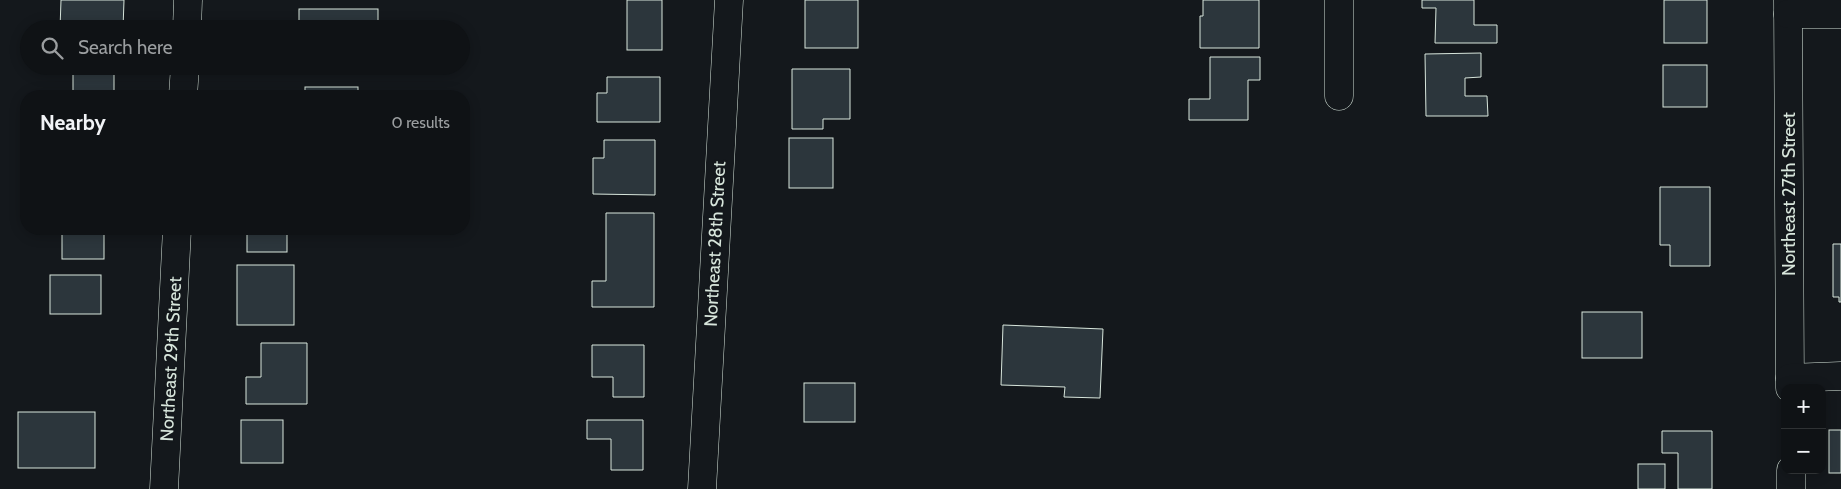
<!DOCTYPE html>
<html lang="en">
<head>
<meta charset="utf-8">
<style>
	body { margin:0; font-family:Cabin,sans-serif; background:#181b1e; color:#f1f3f6 }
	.controls { position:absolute; right:15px; bottom:15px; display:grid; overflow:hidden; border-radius:10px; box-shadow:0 2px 12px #0003 }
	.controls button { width:45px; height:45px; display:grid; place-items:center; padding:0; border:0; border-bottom:1px solid #2f3234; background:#0f1215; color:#f1f3f6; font:25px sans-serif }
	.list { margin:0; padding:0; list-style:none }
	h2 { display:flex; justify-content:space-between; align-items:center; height:65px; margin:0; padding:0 20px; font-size:21px }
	h2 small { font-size:16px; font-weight:400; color:#9b9ea0 }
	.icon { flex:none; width:28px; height:28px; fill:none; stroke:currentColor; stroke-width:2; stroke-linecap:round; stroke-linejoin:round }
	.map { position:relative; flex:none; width:1841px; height:489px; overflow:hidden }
	.search { position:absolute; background:#0f1215; box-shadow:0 2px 12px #0003; left:20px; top:20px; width:450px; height:55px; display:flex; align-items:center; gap:12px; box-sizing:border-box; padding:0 18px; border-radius:28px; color:#9b9ea0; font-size:19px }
	.panel { position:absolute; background:#0f1215; box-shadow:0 2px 12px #0003; left:20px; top:90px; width:450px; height:145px; border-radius:20px }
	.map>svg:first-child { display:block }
	.building { fill:#2c363c; stroke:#d8e6dc }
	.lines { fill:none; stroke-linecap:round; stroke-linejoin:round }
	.minor-casing { stroke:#d8e6dc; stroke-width:29 }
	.minor { stroke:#14181c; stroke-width:28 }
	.labels { text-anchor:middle; stroke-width:4; stroke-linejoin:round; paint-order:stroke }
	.street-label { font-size:18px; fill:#d8e6dc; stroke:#14181c }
</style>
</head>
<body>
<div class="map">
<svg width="1841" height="489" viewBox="0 0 1841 489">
	<rect width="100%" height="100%" fill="#14181c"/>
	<g class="building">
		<path d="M61 0H124L123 29H60Z"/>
		<rect x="627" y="0" width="35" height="50"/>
		<rect x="805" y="0" width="53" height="48"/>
		<path d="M1203 0H1259V48H1200V16H1203Z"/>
		<path d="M1422 0H1474V25H1497V43H1435L1436 8H1422Z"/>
		<rect x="1664" y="0" width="43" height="43"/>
		<rect x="299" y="9" width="79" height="20"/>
		<path d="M1481 53V77L1465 78V96H1487L1488 116H1426L1425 54Z"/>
		<path d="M1210 57H1260V80H1248V120H1189V99H1210Z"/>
		<rect x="1663" y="65" width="44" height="42"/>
		<rect x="73" y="66" width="41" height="30"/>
		<path d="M792 69H850V119H823V129H792Z"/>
		<path d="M607 77H660V122H597V93H607Z"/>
		<rect x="305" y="87" width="53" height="9"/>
		<rect x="789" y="138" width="44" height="50"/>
		<path d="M604 140H655V195L593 194V158H604Z"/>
		<path d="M1660 187H1710V266H1670V245H1660Z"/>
		<path d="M606 213H654V307H592V281H606Z"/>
		<rect x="62" y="229" width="42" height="30"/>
		<rect x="247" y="229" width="40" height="23"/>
		<path d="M1833 244H1841V302H1839V297H1833Z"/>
		<rect x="237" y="265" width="57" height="60"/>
		<rect x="50" y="275" width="51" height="39"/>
		<rect x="1582" y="312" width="60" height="46"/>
		<path d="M1003 325 1103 329 1100 398 1064 397 1065 387 1001 385Z"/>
		<path d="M261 343H307V404H246V377H261Z"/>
		<path d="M592 345H644V397H613V377H592Z"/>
		<rect x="804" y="383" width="51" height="39"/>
		<rect x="18" y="412" width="77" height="56"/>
		<rect x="241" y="420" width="42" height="43"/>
		<path d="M587 420H643V470H611V439H587Z"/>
		<rect x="1829" y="430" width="12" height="43"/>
		<path d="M1662 431H1712V489H1678V453H1662Z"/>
		<rect x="1638" y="464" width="27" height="25"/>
	</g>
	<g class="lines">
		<defs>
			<g id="minor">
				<path d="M1788 0 1790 388"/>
				<path d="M1788 14H1841"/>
				<path d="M187 29 188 0"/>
				<path d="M183 96 185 66"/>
				<path d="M1339 96V0"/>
				<path d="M1790 378 1841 376"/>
				<path d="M1791 470V489"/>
				<path d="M164 489 177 229"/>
				<path d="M702 489 729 0"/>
			</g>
		</defs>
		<use href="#minor" class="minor-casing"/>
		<use href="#minor" class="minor"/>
	</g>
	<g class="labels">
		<g class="street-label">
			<text transform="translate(1789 194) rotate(-90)" y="6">Northeast 27th Street</text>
			<text transform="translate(715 244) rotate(-87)" y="6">Northeast 28th Street</text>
			<text transform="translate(171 359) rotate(-87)" y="6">Northeast 29th Street</text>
		</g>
	</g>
</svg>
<div class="controls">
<button>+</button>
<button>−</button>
</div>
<div class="search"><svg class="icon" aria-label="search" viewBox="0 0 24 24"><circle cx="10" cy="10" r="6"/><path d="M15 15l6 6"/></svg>Search here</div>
<section class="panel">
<h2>Nearby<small>0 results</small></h2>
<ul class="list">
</ul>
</section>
</div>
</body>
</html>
